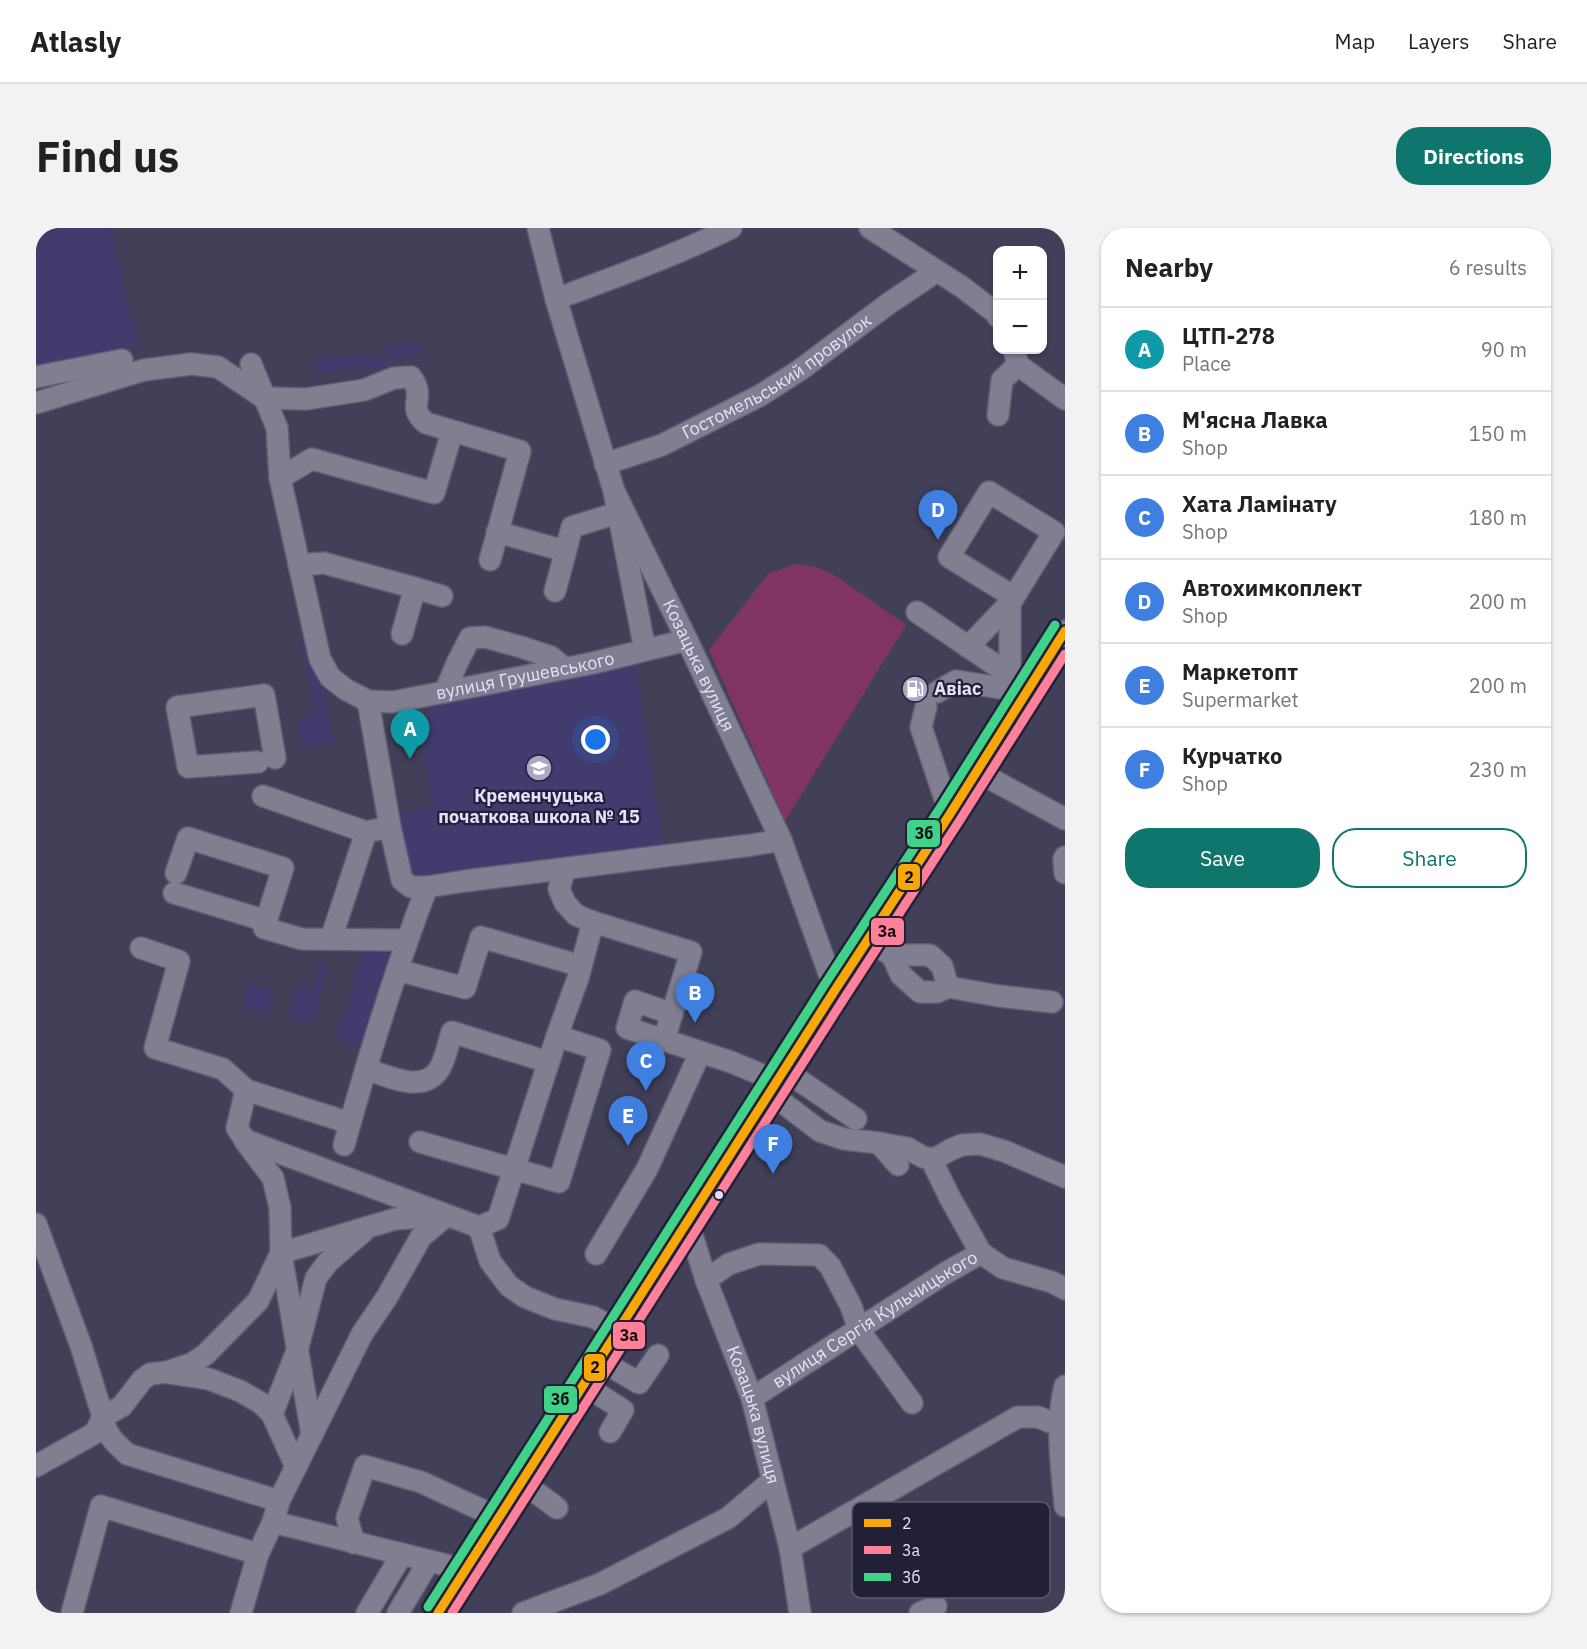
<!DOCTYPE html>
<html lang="en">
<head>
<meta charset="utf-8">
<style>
	body { margin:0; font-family:"IBM Plex Sans",sans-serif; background:#f2f2f2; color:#222 }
	.controls { position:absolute; right:18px; top:18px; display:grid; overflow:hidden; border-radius:12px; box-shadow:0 2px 4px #0004 }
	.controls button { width:54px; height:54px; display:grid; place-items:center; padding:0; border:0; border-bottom:2px solid #e0e0e0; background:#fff; color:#222; font:30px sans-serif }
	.you { position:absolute; left:560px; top:512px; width:21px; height:21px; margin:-15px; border:4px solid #fff; border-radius:50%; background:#1a73e8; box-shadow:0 0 0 9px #1a73e833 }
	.badge { display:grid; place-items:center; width:39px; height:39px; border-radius:50%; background:#0f766e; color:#fff; font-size:20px; font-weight:700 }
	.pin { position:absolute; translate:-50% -50px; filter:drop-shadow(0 2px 3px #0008) }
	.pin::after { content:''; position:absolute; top:32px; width:21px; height:18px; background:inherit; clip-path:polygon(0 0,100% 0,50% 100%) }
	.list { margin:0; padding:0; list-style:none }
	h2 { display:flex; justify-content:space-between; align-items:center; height:78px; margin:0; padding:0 24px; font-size:26px }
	h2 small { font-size:20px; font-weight:400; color:#767676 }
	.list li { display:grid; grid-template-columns:39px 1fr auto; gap:18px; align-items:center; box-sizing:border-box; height:84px; padding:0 24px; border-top:2px solid #e0e0e0 }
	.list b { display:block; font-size:22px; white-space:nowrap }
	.list p { margin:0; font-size:20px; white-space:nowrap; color:#767676 }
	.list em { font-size:20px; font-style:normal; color:#767676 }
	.actions { display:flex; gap:12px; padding:18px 24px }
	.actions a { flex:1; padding:14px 0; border:2px solid #0f766e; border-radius:24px; text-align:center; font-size:21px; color:#0f766e }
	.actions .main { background:#0f766e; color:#fff }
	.map { position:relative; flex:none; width:1029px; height:1385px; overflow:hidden; border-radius:24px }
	header { display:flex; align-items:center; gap:36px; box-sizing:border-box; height:84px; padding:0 30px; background:#fff; border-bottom:2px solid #e0e0e0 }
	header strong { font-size:28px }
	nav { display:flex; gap:33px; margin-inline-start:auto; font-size:21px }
	.intro { display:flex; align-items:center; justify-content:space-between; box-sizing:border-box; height:144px; padding:0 36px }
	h1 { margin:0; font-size:42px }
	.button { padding:15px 27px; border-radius:24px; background:#0f766e; color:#fff; font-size:21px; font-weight:700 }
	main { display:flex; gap:36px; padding:0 36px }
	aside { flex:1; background:#fff; border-radius:24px; box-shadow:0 2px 4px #0004 }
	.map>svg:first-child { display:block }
	.built { fill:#413c6d }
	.green { fill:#813566 }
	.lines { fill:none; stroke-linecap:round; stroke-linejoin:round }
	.minor-casing { stroke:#5f5d73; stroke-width:24 }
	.minor { stroke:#807f92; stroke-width:21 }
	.bus-1-casing { stroke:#222036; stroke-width:14 }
	.bus-2-casing { stroke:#222036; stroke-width:14 }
	.bus-3-casing { stroke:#222036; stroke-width:14 }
	.bus-1 { stroke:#f7a806; stroke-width:9 }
	.bus-2 { stroke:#ff8098; stroke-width:9 }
	.bus-3 { stroke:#40d288; stroke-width:9 }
	.bus-dot { fill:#e1e1fe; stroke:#222036; stroke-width:2 }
	.labels { text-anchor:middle; stroke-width:4.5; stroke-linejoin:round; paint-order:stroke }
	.street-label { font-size:18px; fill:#e1e1fe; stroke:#222036 }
	.poi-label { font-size:18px; font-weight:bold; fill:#e1e1fe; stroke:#222036; text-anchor:start }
	.key { fill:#222036; stroke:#5b5a72; stroke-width:1.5 }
	.key-label { font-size:16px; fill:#e1e1fe }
	.line-badge { stroke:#222036; stroke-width:2 }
	.pale-badge-label { font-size:16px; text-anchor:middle; font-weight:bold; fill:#111 }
</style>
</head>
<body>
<header>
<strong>Atlasly</strong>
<nav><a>Map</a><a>Layers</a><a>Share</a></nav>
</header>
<div class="intro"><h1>Find us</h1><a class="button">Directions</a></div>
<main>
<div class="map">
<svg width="1029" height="1385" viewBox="0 0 1029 1385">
	<rect width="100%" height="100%" fill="#424058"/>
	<g class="built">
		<path d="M0 0H75L102 117 0 138Z"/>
		<path d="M385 115 386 128 351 131 350 117Z"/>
		<path d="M336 126 337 131 349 130 350 145 339 146 338 140 280 145 279 131Z"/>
		<path d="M276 406 298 513 267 520 261 491 280 487 264 409Z"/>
		<path d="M599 435 628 623 387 653 364 643 357 591 363 585 396 580 385 501 397 475Z"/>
		<path d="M331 714 358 723 327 821 299 812Z"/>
		<path d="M284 735 293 737 276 795 252 788 261 758 276 763Z"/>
		<path d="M213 755 238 763 231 787 206 779Z"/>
	</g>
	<path class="green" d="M759 336 780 339 800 348 870 397 749 593 673 422 732 346Z"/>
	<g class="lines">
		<defs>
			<g id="minor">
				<path d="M502 0 520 71 578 263 609 422"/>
				<path d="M834 0 926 59 960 85 962 89"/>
				<path d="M520 71C579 49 638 28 695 0"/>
				<path d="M978 122 982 137 1029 171"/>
				<path id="s1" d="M215 136 241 200 244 250 284 431 294 449 309 461 332 473 357 474 557 435 651 412"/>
				<path d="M0 149 86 132"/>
				<path d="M228 170 270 171 328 162 358 150 375 149C377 152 379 155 380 158 386 173 372 180 390 195L484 223 454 332"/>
				<path d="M0 175 108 142 155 136 182 139 228 170"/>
				<path d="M962 187 966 152 982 137"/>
				<path id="s2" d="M569 236 626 217 725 167 764 142 852 76 901 43"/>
				<path d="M244 250 276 231 398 265 416 204"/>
				<path id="s3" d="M578 263 651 412 745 612 799 762"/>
				<path d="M461 304 529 323"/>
				<path d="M263 337 288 335 379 360 366 406"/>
				<path d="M379 360 406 368"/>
				<path d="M519 363 536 299 581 285"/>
				<path d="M974 375V447"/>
				<path d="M881 384 974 447 992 460H965L920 453 901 464"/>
				<path d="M932 419 974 375 978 369 913 329 953 264 1018 304 978 369"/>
				<path d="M409 464 422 433 434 410 449 409 485 419 515 429 528 440"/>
				<path d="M332 473 354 599 366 652 375 659H391L429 653 716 617 745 612"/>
				<path d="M890 479 885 499 914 586"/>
				<path d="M222 534 152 539 141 479 228 467 239 530"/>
				<path d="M940 543 1029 591"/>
				<path d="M227 568 330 604"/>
				<path d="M1029 629 1028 631 1029 645"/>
				<path d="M529 641 523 661 529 675 540 687 557 694 655 724 628 812 695 834 741 853"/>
				<path d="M140 645 152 610 247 640 228 700 266 711 370 712"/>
				<path d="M138 665 231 693"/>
				<path d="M295 711 330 604 354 599"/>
				<path d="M105 720 143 733 119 820 187 841 210 862 314 895"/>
				<path d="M845 721 856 727H894L906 738 912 759"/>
				<path d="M856 727 865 747 884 764H901L912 759 963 768 1016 774"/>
				<path d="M361 742 429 760 445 709 545 738"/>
				<path d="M628 812 591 800 599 773 636 786"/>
				<path d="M330 841C352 848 388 867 404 840 410 830 412 815 416 804L512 834"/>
				<path d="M748 842 820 891"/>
				<path d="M210 862 201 900 209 912 443 999 462 991 521 808 542 750 557 694"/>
				<path d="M734 865 784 903 808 911 843 915 871 920 887 929 895 931 902 929 914 922 926 917 944 916 968 923 1029 949"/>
				<path d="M209 913 237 950 244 980 245 1025 276 1207"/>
				<path d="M384 914 523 954 564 822 521 808"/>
				<path d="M843 915 862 937"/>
				<path d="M308 917C332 830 359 743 391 659"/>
				<path d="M895 931 914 970 945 1025"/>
				<path id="s4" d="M652 994 670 1052 716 1170 754 1320 764 1385"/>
				<path d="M0 996 45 1118 67 1189 59 1205 0 1238"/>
				<path d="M443 999 454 1033 473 1058 489 1069 519 1081 557 1089 583 1103"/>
				<path d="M560 1026 611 941 664 825"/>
				<path d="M670 1052 693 1036 723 1026 783 1027 794 1038 815 1078 823 1102 876 1175"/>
				<path d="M564 1132 603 1155 622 1127"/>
				<path d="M134 1145 173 1151 204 1163 225 1175 236 1186 260 1239"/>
				<path d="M548 1157 587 1182 574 1204"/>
				<path d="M1029 1158C1019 1195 1026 1241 1029 1278"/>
				<path id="s5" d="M716 1170 908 1046 945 1025 967 1040 1016 1054 1029 1061"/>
				<path d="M236 1186 261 1123 280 1050 292 1034 327 1004"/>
				<path d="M486 1254 521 1280"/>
				<path d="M243 1273 91 1226C78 1213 70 1208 67 1189L86 1178 106 1152 114 1146 131 1144 155 1136 169 1127 222 1073 245 1025 359 991 403 988"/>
				<path d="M237 1294 430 1342"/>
				<path d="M318 1315 311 1290 329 1238 385 1254 463 1290"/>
				<path d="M754 1320 982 1189H1002L1024 1198"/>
				<path d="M36 1385 65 1278 222 1326"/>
				<path d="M205 1385 222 1326 237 1294 243 1273 326 1106 351 1069 385 1009 410 988"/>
				<path d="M331 1385 366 1326"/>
				<path d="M362 1385 393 1333"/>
				<path d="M402 1385 799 762 914 586 1029 403"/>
				<path d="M487 1385 564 1356 692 1290 737 1252"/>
				<path d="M884 1385 900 1378"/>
			</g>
		</defs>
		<use href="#minor" class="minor-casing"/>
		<use href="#minor" class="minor"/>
		<defs>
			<path id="bus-1" d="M402 1385 799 762 914 586 1029 403"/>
			<path id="bus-2" d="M416 1385 809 769 924 592 1029 426"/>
			<path id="bus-3" d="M392 1379 789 756 904 580 1019 397"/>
		</defs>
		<use href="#bus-1" class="bus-1-casing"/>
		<use href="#bus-2" class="bus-2-casing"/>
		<use href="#bus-3" class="bus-3-casing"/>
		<use href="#bus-1" class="bus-1"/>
		<use href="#bus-2" class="bus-2"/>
		<use href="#bus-3" class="bus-3"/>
	</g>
	<defs>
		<symbol id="fuel-disc" viewBox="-11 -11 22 22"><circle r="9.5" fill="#a9a9c4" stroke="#222036"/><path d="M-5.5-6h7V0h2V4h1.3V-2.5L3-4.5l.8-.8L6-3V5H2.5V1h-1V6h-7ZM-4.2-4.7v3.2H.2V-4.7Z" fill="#fff"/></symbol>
		<symbol id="school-disc" viewBox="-11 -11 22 22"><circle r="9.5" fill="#a9a9c4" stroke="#222036"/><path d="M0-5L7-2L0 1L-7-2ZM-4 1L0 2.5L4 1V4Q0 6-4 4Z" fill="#fff"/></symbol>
	</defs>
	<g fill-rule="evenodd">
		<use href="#fuel-disc" x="864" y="446" width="30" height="30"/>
		<use href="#school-disc" x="488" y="525" width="30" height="30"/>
	</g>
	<circle class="bus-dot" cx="683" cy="967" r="5"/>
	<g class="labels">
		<g class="street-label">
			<text dy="6" stroke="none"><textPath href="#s2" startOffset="194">Гостомельський провулок</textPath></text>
			<text dy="6" stroke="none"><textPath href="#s3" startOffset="194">Козацька вулиця</textPath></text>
			<text dy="6" stroke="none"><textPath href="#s1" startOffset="530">вулиця Грушевського</textPath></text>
			<text dy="6" stroke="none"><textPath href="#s5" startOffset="146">вулиця Сергія Кульчицького</textPath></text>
			<text dy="6" stroke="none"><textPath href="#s4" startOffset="204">Козацька вулиця</textPath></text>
		</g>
		<g class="poi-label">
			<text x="898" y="467">Авіас</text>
			<text x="503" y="574" text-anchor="middle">Кременчуцька<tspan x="503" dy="21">початкова школа № 15</tspan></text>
		</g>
	</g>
	<rect x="816" y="1274" width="198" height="96" rx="9" class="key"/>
	<rect x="828" y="1291" width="27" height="8" fill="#f7a806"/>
	<rect x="828" y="1318" width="27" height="8" fill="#ff8098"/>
	<rect x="828" y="1345" width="27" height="8" fill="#40d288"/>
	<g class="key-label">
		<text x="866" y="1301">2</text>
		<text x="866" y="1328">3а</text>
		<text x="866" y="1355">3б</text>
	</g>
	<g class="line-badge">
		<rect x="870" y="591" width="35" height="29" rx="6" fill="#40d288"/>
		<rect x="861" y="635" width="24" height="28" rx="6" fill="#f7a806"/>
		<rect x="834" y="689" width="35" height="29" rx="6" fill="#ff8098"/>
		<rect x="576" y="1093" width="34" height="29" rx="6" fill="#ff8098"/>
		<rect x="547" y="1125" width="23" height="29" rx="6" fill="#f7a806"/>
		<rect x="507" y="1157" width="35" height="29" rx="6" fill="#40d288"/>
	</g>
	<g class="pale-badge-label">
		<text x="888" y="611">3б</text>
		<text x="873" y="655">2</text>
		<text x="851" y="709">3а</text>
		<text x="593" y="1113">3а</text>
		<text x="559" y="1145">2</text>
		<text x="524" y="1177">3б</text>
	</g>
</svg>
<div class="controls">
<button>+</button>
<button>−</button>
</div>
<div class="you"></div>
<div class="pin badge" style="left:374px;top:531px;background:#0f9aa8">A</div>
<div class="pin badge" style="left:659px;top:795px;background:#3f7fe0">B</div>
<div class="pin badge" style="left:610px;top:863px;background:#3f7fe0">C</div>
<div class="pin badge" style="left:902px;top:312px;background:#3f7fe0">D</div>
<div class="pin badge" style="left:592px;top:918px;background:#3f7fe0">E</div>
<div class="pin badge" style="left:737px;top:946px;background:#3f7fe0">F</div>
</div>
<aside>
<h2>Nearby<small>6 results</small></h2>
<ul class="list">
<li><span class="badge" style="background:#0f9aa8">A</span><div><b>ЦТП-278</b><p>Place</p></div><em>90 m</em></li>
<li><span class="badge" style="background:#3f7fe0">B</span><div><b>М'ясна Лавка</b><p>Shop</p></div><em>150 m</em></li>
<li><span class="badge" style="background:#3f7fe0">C</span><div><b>Хата Ламінату</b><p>Shop</p></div><em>180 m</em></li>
<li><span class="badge" style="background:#3f7fe0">D</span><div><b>Автохимкоплект</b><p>Shop</p></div><em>200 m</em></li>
<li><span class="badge" style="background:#3f7fe0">E</span><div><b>Маркетопт</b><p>Supermarket</p></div><em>200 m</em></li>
<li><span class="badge" style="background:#3f7fe0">F</span><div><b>Курчатко</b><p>Shop</p></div><em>230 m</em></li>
</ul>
<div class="actions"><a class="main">Save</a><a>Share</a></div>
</aside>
</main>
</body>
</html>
